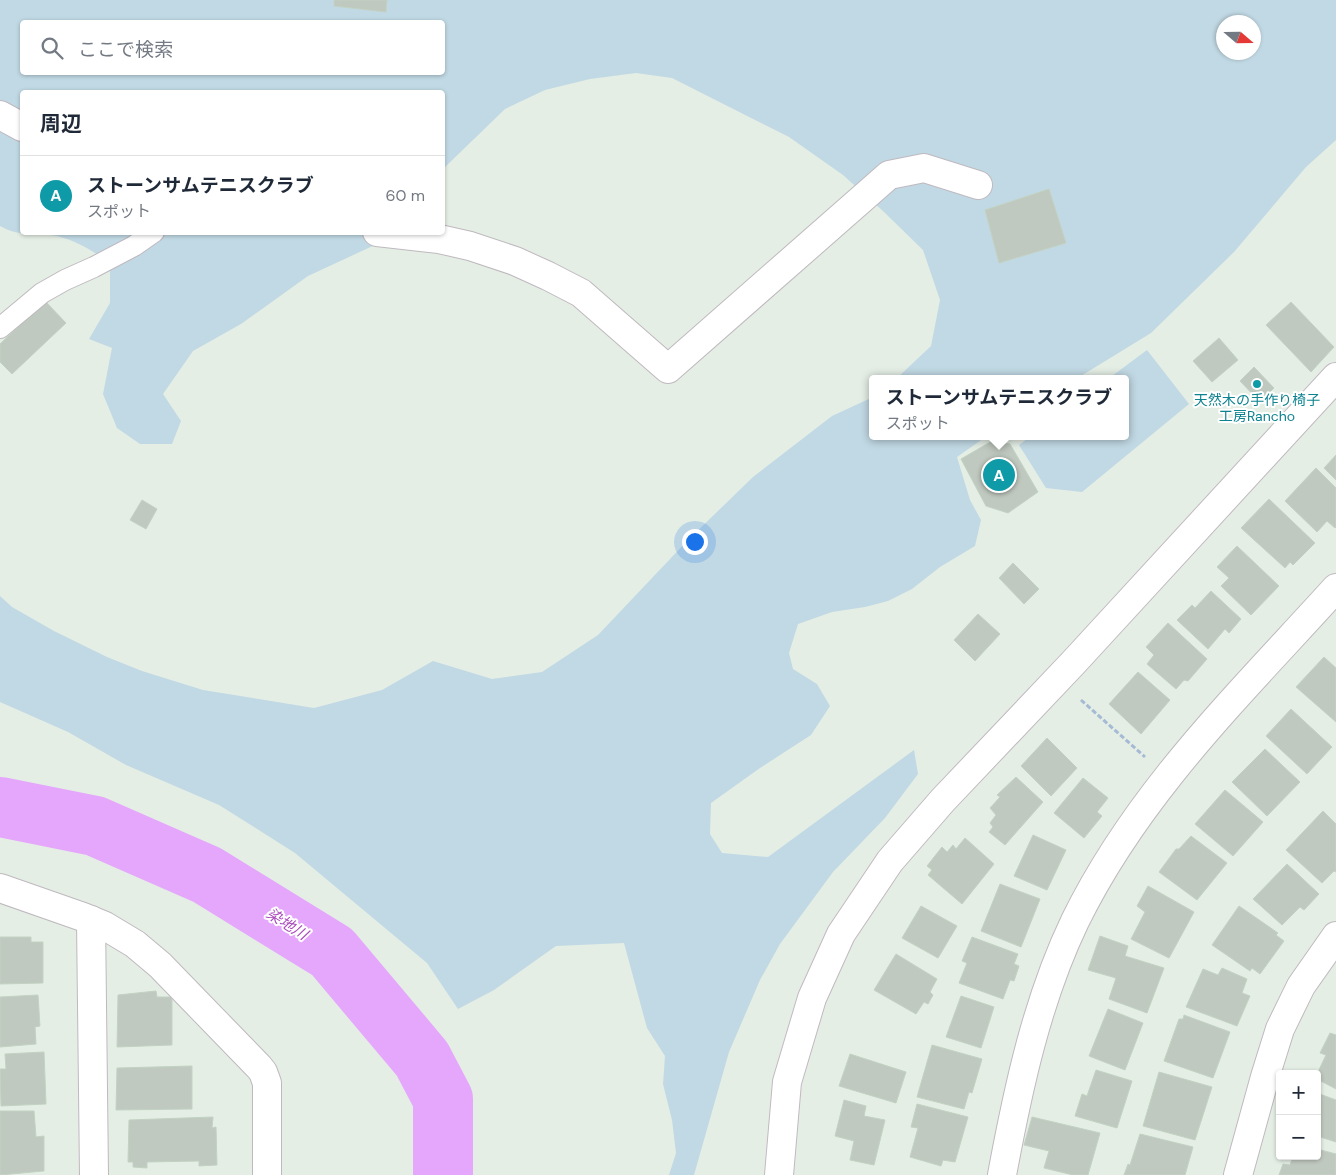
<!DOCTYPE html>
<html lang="ja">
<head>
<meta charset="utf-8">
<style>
	body { margin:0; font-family:"DM Sans","Noto Sans JP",sans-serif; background:#f2f2f3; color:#1f2937 }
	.controls { position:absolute; right:15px; bottom:15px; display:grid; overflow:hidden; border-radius:5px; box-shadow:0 1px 4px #0004 }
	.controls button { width:45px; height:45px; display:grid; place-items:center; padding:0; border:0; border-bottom:1px solid #e0e1e3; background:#fff; color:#1f2937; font:25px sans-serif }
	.compass { position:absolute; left:1216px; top:15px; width:45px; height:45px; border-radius:50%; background:#fff; box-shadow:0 1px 4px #0004; rotate:110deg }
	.you { position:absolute; left:694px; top:541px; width:18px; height:18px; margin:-12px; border:4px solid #fff; border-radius:50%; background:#1a73e8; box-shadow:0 0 0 8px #1a73e833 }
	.badge { display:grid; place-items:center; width:32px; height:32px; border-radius:50%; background:#597c37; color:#fff; font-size:16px; font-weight:700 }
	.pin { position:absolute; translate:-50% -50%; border:2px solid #fff; box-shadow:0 1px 5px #0006 }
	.popup { position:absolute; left:869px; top:375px; width:260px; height:65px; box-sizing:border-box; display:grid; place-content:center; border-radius:5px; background:#fff; filter:drop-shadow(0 1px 4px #0005); font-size:16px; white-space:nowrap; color:#747a83 }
	.popup b { font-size:19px; color:#1f2937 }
	.popup::after { content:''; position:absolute; left:50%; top:100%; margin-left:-10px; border:10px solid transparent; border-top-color:#fff }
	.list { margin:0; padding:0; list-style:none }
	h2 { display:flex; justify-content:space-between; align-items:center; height:65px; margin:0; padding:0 20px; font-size:21px }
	h2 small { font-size:16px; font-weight:400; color:#747a83 }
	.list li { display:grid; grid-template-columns:32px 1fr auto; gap:15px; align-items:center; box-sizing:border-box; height:80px; padding:0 20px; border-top:1px solid #e0e1e3 }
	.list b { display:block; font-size:19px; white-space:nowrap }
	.list p { margin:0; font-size:16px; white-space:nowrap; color:#747a83 }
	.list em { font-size:16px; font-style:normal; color:#747a83 }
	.icon { flex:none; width:28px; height:28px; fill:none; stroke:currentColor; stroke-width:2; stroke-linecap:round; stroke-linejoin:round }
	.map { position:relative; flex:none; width:1336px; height:1175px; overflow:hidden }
	.search { position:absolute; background:#fff; box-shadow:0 1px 4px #0004; left:20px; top:20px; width:425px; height:55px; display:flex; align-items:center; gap:12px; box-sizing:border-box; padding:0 18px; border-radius:5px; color:#747a83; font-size:19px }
	.panel { position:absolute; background:#fff; box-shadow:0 1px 4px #0004; left:20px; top:90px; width:425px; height:145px; border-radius:5px }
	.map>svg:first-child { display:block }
	.green { fill:#c1d9e4; fill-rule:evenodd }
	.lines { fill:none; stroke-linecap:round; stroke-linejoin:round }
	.river { stroke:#e5a7fb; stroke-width:60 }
	.building { fill:#c0c9c0; stroke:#c2d2c2 }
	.lane-casing { stroke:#bfb9bf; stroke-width:22 }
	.street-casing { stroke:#bfb9bf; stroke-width:30 }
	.secondary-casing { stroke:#c1b9c1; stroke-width:30 }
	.path { stroke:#a5bad5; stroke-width:3; stroke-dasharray:5 2.5; stroke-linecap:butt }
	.lane { stroke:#fff; stroke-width:20 }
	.street { stroke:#fff; stroke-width:28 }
	.secondary { stroke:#fff; stroke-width:28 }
	.culture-dot { fill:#0f9aa8; stroke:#fff; stroke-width:2 }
	.labels { text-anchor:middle; stroke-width:4; stroke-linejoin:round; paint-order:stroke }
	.culture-label { font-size:14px; fill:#0d838f; stroke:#fff }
	.water-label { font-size:15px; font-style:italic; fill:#a94abd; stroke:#fff }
</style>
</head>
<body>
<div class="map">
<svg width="1336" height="1175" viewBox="0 0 1336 1175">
	<rect width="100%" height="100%" fill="#e4eee5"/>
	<g class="green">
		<path d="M0 0H1336V140L1306 167 1234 252 1151 333 1076 379H896L931 346 940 300 923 250 884 212 843 175 789 137 672 78 636 73 590 79 545 90 505 109 443 169 442 92H22V232L387 233 377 244 308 276 241 324 193 351 163 394 181 421 172 444H140L117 428 103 394 112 348 89 339 110 303V263C93 251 77 241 57 236 36 231 21 238 0 226ZM22 22H442V72H22ZM1224 22H1254V52H1224Z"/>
		<path d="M1147 350 1189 404 1082 492 1046 488 1019 445 1031 436H1125V379H1108Z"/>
		<path d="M873 397V436H987L957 457 970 500 981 520 975 546 940 567 912 589 888 601 865 607 832 612 798 624 789 653 793 669 817 684 830 706 811 735 760 768 711 803 710 834 722 853 768 857 914 750 918 774 885 818 833 872 780 944 760 980 729 1052 694 1175H669L676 1153 672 1120 663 1084 665 1056 647 1028 624 943 556 946 494 990 458 1009 427 963 295 853 219 805 126 765 68 732 0 702V596L12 607 54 631 107 657 142 671 203 690 314 708 382 690 433 661 492 679 542 672 598 635 688 540 753 477 832 416Z"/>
	</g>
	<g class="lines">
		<path class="river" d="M0 807 95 826 207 875 332 952 422 1059 443 1099V1175"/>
	</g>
	<g class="building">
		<path d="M334 0H387L386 12 334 6Z"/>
		<path d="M1049 189 1066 243 999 263 985 210Z"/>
		<path d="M45 301 66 323 12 374 0 362V344Z"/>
		<path d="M1291 302 1334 347 1311 372 1266 325Z"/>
		<path d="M1219 338 1238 360 1212 382 1193 361Z"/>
		<path d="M1254 367 1274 388 1260 402 1240 381Z"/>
		<path d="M992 441 1010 444 1038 492 1008 513 986 506 961 459Z"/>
		<path d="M1336 455V480L1324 468Z"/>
		<path d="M1316 468 1336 488V527L1335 528 1327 521 1317 532 1285 501Z"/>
		<path d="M1269 499 1315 543 1293 565 1290 562 1285 568 1241 528Z"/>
		<path d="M142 500 157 509 146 529 130 520Z"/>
		<path d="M1237 546 1279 586 1251 615 1221 586 1229 578 1217 567Z"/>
		<path d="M1013 563 1039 589 1024 604 999 578Z"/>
		<path d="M1211 591 1241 619 1229 633 1225 629 1208 649 1177 620 1192 605 1195 608Z"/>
		<path d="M978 614 1000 634 975 661 954 640Z"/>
		<path d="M1168 623 1207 659 1188 681 1184 680 1176 689 1147 664 1154 655 1146 647Z"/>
		<path d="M1324 657 1336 668V722L1296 687Z"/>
		<path d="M1138 672 1170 700 1141 734 1109 704Z"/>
		<path d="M1291 709 1332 747 1307 774 1266 736Z"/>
		<path d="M1047 738 1077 768 1051 796 1021 766Z"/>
		<path d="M1265 749 1300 782 1267 816 1232 782Z"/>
		<path d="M1016 777 1043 802 1005 845 989 832 993 827 990 823 996 815 990 808 1000 797 997 795Z"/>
		<path d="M1083 778 1108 798 1097 812 1102 816 1084 838 1054 813Z"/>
		<path d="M1225 790 1263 822 1233 856 1195 824Z"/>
		<path d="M1323 811 1336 824V872L1334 871 1322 883 1286 850Z"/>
		<path d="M1033 835 1066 850 1047 890 1014 876Z"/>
		<path d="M1191 836 1227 863 1197 900 1159 872 1176 849H1179Z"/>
		<path d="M965 838 994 864 962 904 928 875 932 870 927 866 942 847 947 852 953 845 956 849Z"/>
		<path d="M1287 864 1319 894 1304 910 1300 907 1282 925 1253 899Z"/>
		<path d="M1000 884 1040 899 1021 947 981 931Z"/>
		<path d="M1148 886 1194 912 1169 958 1131 939 1145 912 1137 906Z"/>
		<path d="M921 906 957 926 938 958 902 938Z"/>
		<path d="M1239 906 1278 933 1276 935 1284 941 1260 974 1252 968 1250 971 1212 945Z"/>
		<path d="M1100 936 1128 946 1125 956 1164 968 1147 1013 1109 999 1116 978 1088 970Z"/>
		<path d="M0 937H31V942H43V983L0 984Z"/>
		<path d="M972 937 1018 954 1014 964 1019 966 1014 981 1010 980 1003 999 959 983 967 963 962 961Z"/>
		<path d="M896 954 937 979 930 992 933 995 928 1004 924 1002 916 1014 874 990Z"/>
		<path d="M1222 968 1247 979 1242 993 1250 996 1237 1026 1186 1007 1203 969 1218 975Z"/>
		<path d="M156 991 157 997H172V1045L117 1047 118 995Z"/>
		<path d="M38 995 40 1026 35 1027 36 1044 0 1047V997Z"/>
		<path d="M961 996 994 1007 981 1048 946 1037Z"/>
		<path d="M1108 1009 1143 1023 1125 1070 1089 1056Z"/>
		<path d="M1184 1015 1230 1032 1213 1078 1164 1061 1179 1019H1183Z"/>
		<path d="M1330 1033 1336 1035V1089L1317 1079V1074L1326 1055 1320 1053Z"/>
		<path d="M932 1045 982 1059 972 1093 969 1092 964 1109 917 1097Z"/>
		<path d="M44 1052 46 1104 1 1106 0 1069H6L5 1054Z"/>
		<path d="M850 1054 906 1072 896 1103 839 1086Z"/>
		<path d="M192 1066V1109L116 1110 117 1068Z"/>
		<path d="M1096 1070 1132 1081 1117 1128 1075 1116 1082 1094 1087 1096Z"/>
		<path d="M1159 1072 1212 1087 1195 1140 1143 1126Z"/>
		<path d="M1317 1093 1336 1100V1142L1317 1136Z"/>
		<path d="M844 1100 866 1106 864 1116 885 1120 874 1165 850 1160 854 1141 835 1136Z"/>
		<path d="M917 1104 968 1117 955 1162 943 1160 941 1166 910 1157 918 1128 911 1127Z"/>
		<path d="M0 1111H34L36 1137 44 1136V1171L0 1175Z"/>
		<path d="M213 1117 212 1128 216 1127 217 1165 199 1166V1161L147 1162V1168L133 1167V1162H128L129 1120Z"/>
		<path d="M1032 1117 1100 1133 1088 1175H1073L1044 1168 1049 1151 1024 1145Z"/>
		<path d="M1140 1134 1193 1147 1185 1175H1124L1128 1164 1130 1165Z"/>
		<path d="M1317 1149 1336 1154V1175H1279L1283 1164 1290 1165 1293 1156H1317Z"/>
	</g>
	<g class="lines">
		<defs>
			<path id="lane" d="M0 328 42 293 65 280 94 267 134 246 154 232"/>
			<g id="street">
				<path d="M0 115 22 127"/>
				<path d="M377 232 439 239 470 246 515 261 548 276 581 293 668 369 889 175 924 168 978 185"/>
				<path d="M0 888 83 917 105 926 135 944 160 965 259 1067 263 1072 267 1083V1175"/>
				<path d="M91 920 94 1175"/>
				<path d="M1002 1175C1018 1089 1037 1000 1075 921 1138 792 1241 693 1336 588"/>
				<path d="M1238 1175 1265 1077 1280 1029 1301 986 1336 936"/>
			</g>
			<path id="secondary" d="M779 1175 787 1082 812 998 841 934 890 861 943 800 1074 662 1336 377"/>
		</defs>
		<use href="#lane" class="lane-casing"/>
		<use href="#street" class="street-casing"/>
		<use href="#secondary" class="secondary-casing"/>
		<path class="path" d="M1081 700 1145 757"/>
		<use href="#lane" class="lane"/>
		<use href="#street" class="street"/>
		<use href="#secondary" class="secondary"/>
	</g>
	<circle class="culture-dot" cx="1257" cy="384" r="5"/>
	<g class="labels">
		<g class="culture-label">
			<text x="1257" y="405">天然木の手作り椅子<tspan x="1257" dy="16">工房Rancho</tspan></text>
		</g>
		<g class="water-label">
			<text transform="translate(287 924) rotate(32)" y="5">染地川</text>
		</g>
	</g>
</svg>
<div class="controls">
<button>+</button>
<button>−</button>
</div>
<svg class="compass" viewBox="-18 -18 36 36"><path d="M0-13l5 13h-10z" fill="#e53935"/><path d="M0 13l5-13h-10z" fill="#747a83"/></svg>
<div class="you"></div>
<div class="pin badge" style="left:999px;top:475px;background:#0f9aa8">A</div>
<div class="popup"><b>ストーンサムテニスクラブ</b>スポット</div>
<div class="search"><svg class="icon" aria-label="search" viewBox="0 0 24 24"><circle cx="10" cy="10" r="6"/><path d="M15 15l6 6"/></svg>ここで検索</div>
<section class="panel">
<h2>周辺<small></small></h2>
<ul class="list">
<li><span class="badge" style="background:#0f9aa8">A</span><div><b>ストーンサムテニスクラブ</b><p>スポット</p></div><em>60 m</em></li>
</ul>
</section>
</div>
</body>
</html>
